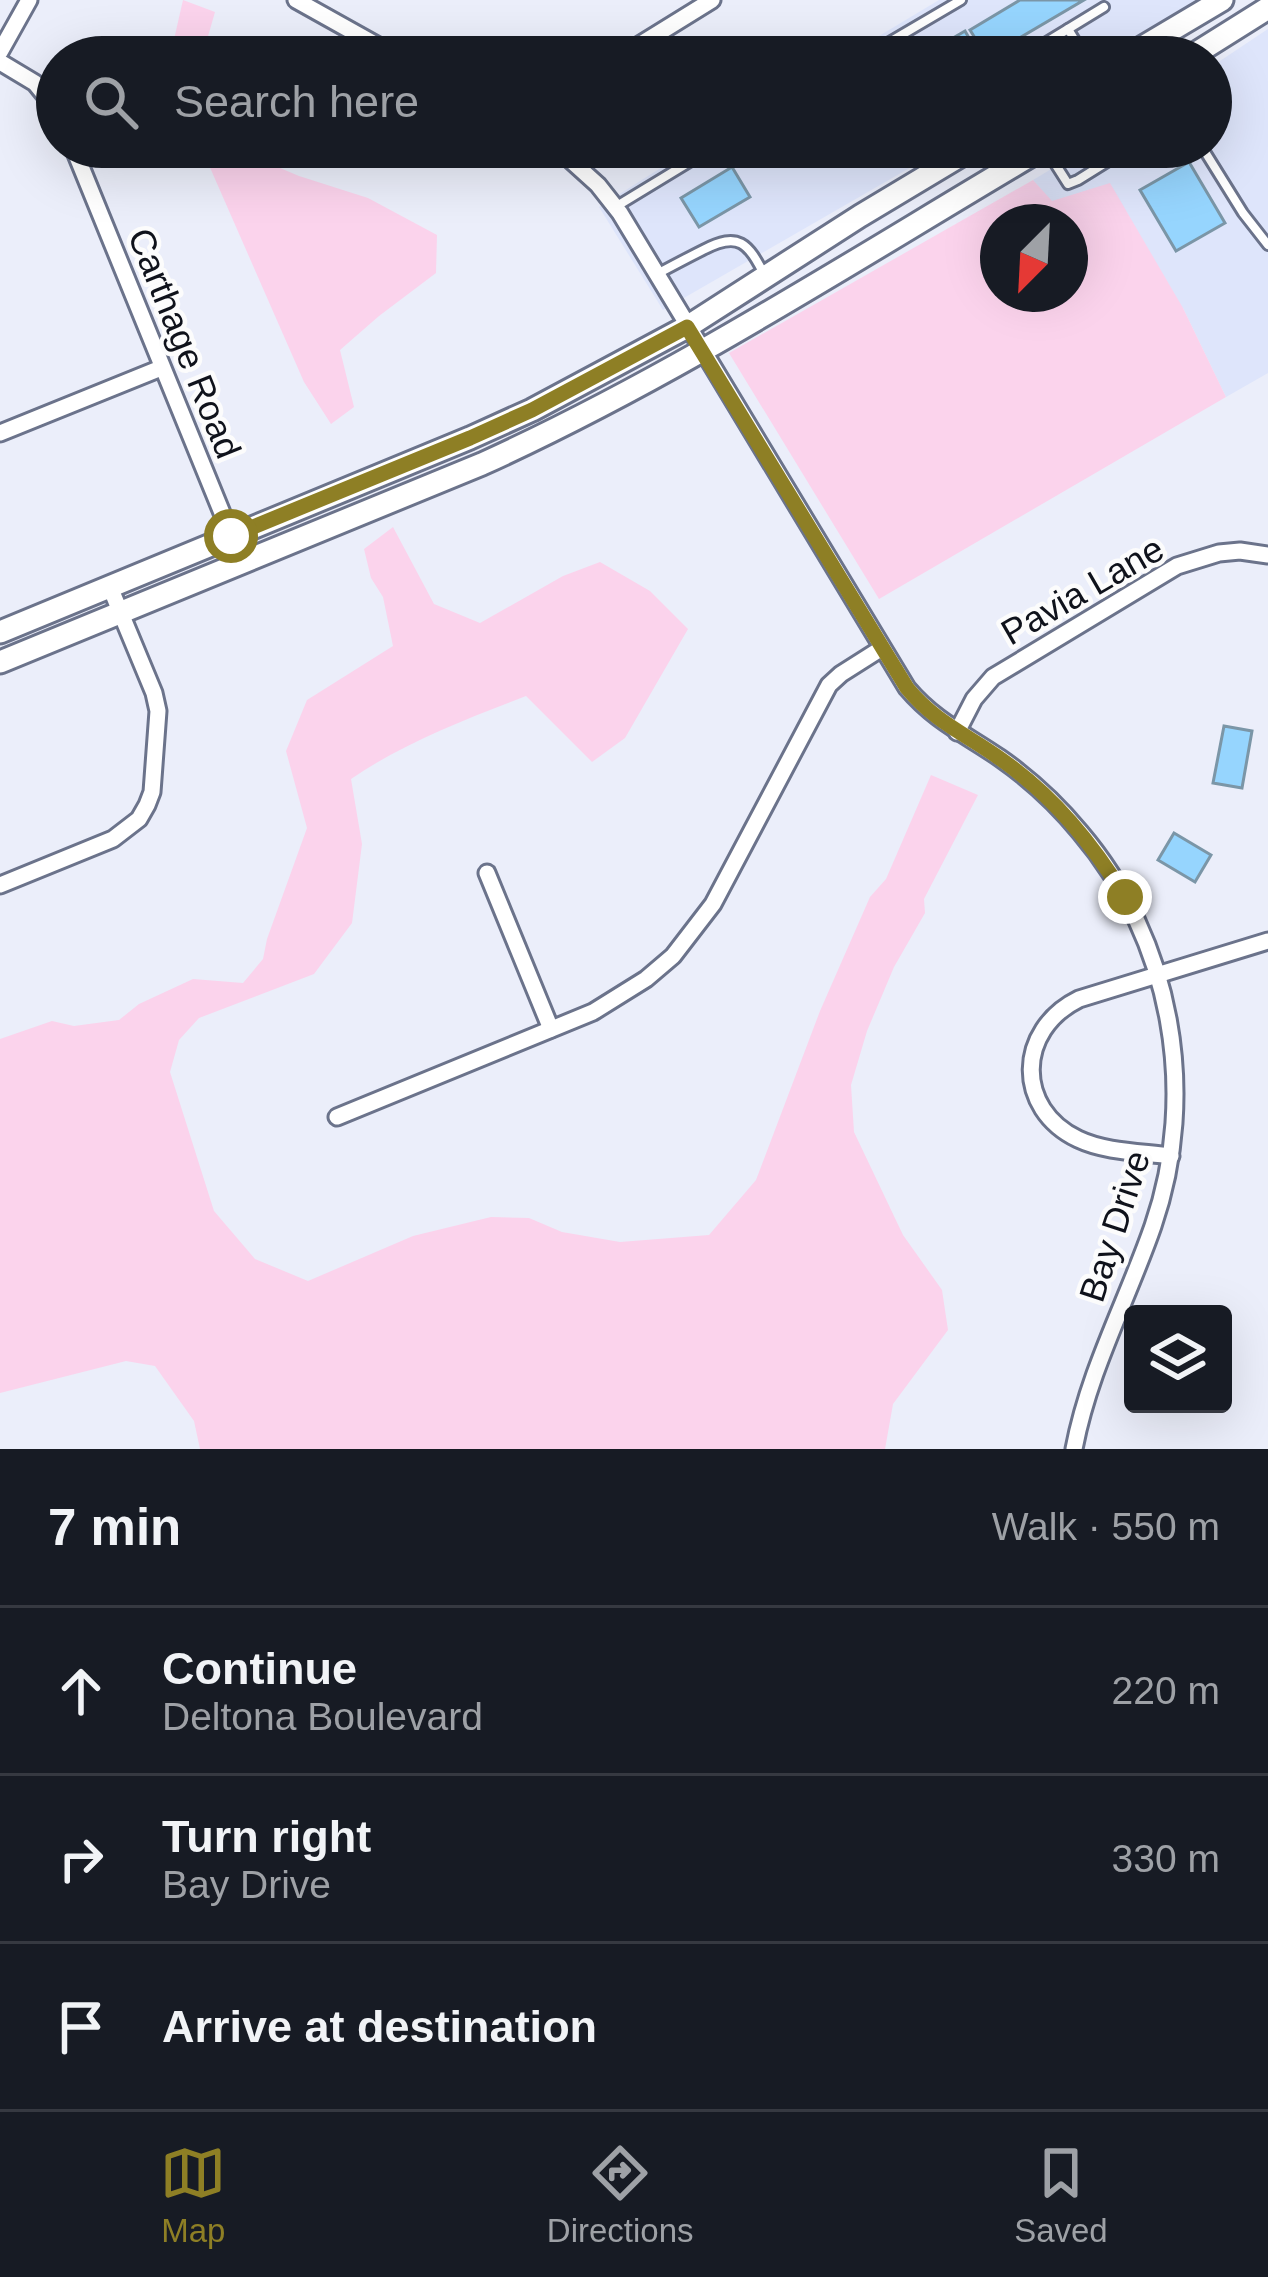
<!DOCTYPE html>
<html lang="en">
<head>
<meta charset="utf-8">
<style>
	body { margin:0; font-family:Helvetica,sans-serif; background:#20242c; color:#f1f3f6 }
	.controls { position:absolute; right:36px; bottom:36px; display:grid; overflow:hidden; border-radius:12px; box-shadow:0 12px 48px #0002 }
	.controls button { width:108px; height:108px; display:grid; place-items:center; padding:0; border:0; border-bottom:3px solid #363941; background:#171b24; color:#f1f3f6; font:60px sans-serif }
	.compass { position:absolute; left:980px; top:204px; width:108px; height:108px; border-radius:50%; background:#171b24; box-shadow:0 12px 48px #0002; rotate:204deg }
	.stop { position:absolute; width:36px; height:36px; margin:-27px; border:9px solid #8e7f25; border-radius:50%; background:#fff }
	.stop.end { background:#8e7f25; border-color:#fff; box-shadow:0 3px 12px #0008 }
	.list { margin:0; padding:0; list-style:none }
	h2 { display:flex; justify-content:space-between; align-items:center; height:156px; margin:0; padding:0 48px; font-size:51px }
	h2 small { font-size:39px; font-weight:400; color:#9ea1a6 }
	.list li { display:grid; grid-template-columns:78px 1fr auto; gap:36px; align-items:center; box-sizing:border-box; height:168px; padding:0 48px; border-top:3px solid #363941 }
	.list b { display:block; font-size:45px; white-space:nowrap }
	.list p { margin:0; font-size:39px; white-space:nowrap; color:#9ea1a6 }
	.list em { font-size:39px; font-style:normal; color:#9ea1a6 }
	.icon { flex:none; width:66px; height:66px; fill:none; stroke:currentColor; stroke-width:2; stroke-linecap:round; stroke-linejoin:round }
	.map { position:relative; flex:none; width:1268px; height:1449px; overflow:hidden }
	.search { position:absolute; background:#171b24; box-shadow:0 12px 48px #0002; left:36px; right:36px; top:36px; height:132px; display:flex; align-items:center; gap:30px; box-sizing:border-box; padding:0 42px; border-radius:66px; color:#9ea1a6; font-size:45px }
	.sheet { height:660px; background:#171b24 }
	nav { display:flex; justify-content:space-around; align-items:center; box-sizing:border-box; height:168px; border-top:3px solid #363941; background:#171b24; font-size:33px; color:#9ea1a6 }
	nav a { display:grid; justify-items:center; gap:6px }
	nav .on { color:#8e7f25 }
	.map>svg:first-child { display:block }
	.built { fill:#dee5fb }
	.green { fill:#fbd3ec; fill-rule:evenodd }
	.building { fill:#96d5fe; stroke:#7b96a7; stroke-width:3 }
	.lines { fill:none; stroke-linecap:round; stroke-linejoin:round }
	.service-casing { stroke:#6b738b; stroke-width:14 }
	.minor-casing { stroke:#6b738b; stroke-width:21 }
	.secondary-casing { stroke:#6b738b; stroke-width:27 }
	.service { stroke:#fff; stroke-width:8 }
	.minor { stroke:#fff; stroke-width:15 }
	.secondary { stroke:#fff; stroke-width:21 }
	.route { stroke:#8e7f25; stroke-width:15 }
	.labels { text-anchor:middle; stroke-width:9; stroke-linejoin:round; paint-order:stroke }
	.street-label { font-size:36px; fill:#0f121b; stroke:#fcfcfc }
</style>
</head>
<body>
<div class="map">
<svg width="1268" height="1449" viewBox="0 0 1268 1449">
	<rect width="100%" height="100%" fill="#ebeefa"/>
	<g class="built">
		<path d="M939 0H1200L1102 57H844Z"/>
		<path d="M1268 29V373L1226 397 1183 308 1052 202 1033 180 1088 147H1211V67Z"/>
		<path d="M694 147H946L663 310 599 207Z"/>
	</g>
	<g class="green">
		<path d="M183 0 215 12 202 57H170Z"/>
		<path d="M201 147H244L247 154 299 176 368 198 437 235 436 273 379 316 340 350 354 407 331 424 304 382Z"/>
		<path d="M1033 180 1052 201 1110 183 1183 308 1226 397 879 599 729 353ZM998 222H1070V294H998Z"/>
		<path d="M393 527 434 604 480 623 563 576 600 562 650 591 688 629 625 738 592 762 526 696C466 719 405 742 351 779L362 844 352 923 314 974 199 1018 179 1040 170 1072 214 1211 255 1259 308 1281 413 1236 491 1217 529 1218 562 1232 620 1242 709 1235 756 1180 820 1011 870 897 886 879 931 775 978 795 924 899 925 913 894 967 867 1031 851 1085 854 1132 903 1235 942 1290 948 1330 893 1404 885 1449H200L194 1421 155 1366 126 1361 0 1393V1039L52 1021 74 1026 119 1020 139 1004 193 979 243 983 263 959 267 939 307 828 286 751 307 700 393 646 383 597 371 578 364 549Z"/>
	</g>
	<g class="building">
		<path d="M1020 0H1084L987 57 970 30Z"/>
		<path d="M965 31 980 57H948L941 45Z"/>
		<path d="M1189 162 1225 223 1176 251 1140 190Z"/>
		<path d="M732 167 750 197 699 227 681 198Z"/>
		<path d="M1224 726 1252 731 1242 788 1213 783Z"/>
		<path d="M1174 833 1211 855 1195 882 1158 860Z"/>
	</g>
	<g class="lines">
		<defs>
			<g id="service">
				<path d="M1068 29 1104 7"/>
				<path d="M864 57 961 0"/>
				<path d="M1022 57 1068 29 1085 57"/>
				<path d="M1202 147 1243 213 1268 245"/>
				<path d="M1047 151 1068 184 1078 180 1131 147"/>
				<path d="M617 206 714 147"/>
				<path d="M657 274C672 266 687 258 703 250 739 231 748 243 765 276"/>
			</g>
			<g id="minor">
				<path d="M296 0 398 57"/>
				<path d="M0 52 29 0"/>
				<path d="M620 57 712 0"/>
				<path d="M0 62 35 83 57 110"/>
				<path d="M73 147 242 562"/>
				<path d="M556 147 598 185 620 213 907 688C935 721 965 734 1000 758 1030 779 1057 804 1080 832 1172 940 1199 1093 1153 1226 1127 1301 1089 1370 1074 1449"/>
				<path d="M0 433 161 368"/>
				<path d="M957 732 974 699 993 677 1177 566 1219 553 1240 551 1268 555"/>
				<path d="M487 873 551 1029"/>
				<path d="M0 885 113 839 139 819 147 805 152 792 158 711 154 693 110 587"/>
				<path d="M337 1117 593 1012 646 979 673 956 713 904 829 685 841 674 882 648"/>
				<path d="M1171 1156C1141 1152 1105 1152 1078 1139 1015 1109 1016 1030 1079 999L1268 941"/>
			</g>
			<g id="secondary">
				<path d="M1126 57 1222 0"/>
				<path d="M1190 57 1268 8"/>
				<path d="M0 632 470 438 532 410 687 327 860 216 975 147"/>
				<path d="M0 662 482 464C678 375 860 256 1045 147"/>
			</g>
		</defs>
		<use href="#service" class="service-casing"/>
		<use href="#minor" class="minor-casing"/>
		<use href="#secondary" class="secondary-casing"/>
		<use href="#service" class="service"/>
		<use href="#minor" class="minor"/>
		<use href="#secondary" class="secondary"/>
	</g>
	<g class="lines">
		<path class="route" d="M231 536 470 438 532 410 687 327 907 688C936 723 966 734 1002 760 1054 797 1092 843 1125 897"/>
	</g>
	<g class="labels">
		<g class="street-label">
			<text transform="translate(185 343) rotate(68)" y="13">Carthage Road</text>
			<text transform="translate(1082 590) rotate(-30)" y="13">Pavia Lane</text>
			<text transform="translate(1114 1226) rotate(-72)" y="13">Bay Drive</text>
		</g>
	</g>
</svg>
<div class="controls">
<button><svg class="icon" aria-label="layers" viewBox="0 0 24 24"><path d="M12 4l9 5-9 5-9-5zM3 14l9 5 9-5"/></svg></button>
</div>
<svg class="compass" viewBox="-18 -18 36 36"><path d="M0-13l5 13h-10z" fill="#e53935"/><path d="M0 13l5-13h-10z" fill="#9ea1a6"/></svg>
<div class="stop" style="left:231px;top:536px"></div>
<div class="stop end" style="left:1125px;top:897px"></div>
<div class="search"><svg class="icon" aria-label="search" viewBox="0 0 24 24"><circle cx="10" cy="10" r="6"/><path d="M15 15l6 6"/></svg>Search here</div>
</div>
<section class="sheet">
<h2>7 min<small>Walk · 550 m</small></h2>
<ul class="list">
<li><svg class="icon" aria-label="ahead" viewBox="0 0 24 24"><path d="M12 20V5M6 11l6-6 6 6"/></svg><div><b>Continue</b><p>Deltona Boulevard</p></div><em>220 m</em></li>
<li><svg class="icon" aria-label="right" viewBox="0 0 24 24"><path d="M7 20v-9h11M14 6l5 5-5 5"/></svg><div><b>Turn right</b><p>Bay Drive</p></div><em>330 m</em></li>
<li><svg class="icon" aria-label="arrive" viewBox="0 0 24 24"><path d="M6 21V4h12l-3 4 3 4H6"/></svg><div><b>Arrive at destination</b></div></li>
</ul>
</section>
<nav>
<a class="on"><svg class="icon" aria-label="map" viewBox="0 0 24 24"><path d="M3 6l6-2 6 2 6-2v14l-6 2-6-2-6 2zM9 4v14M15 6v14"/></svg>Map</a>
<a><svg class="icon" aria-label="directions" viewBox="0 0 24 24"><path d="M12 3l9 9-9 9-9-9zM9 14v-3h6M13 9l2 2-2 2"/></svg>Directions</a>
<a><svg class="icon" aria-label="saved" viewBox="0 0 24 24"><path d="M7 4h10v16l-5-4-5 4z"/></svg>Saved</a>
</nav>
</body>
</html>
